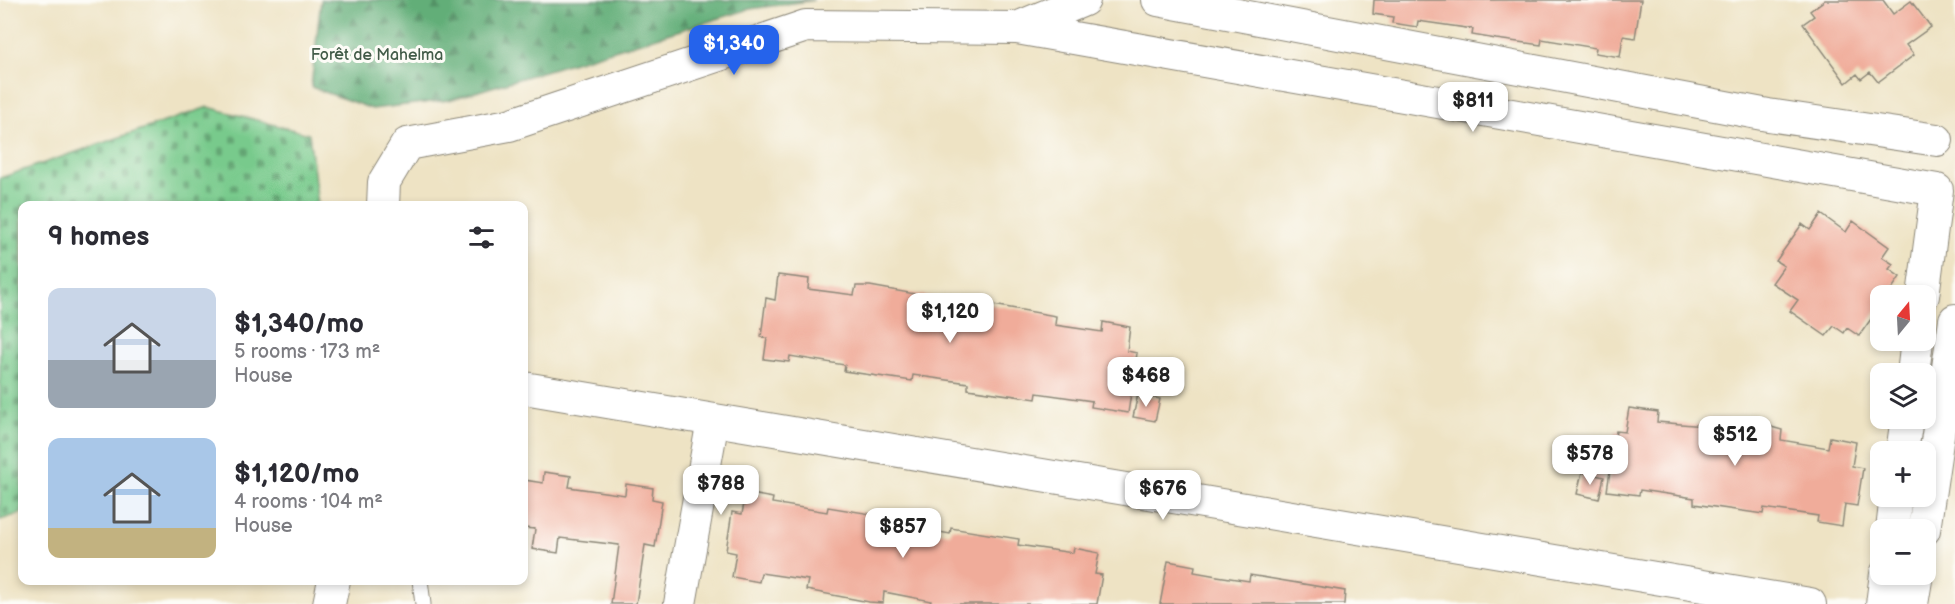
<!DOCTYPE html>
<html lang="en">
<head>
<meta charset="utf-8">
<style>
	body { margin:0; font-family:"Balsamiq Sans",sans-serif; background:#f7f7f7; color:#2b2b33; height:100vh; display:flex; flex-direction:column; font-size:22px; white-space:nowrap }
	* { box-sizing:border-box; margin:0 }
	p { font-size:20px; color:#7c7c81 }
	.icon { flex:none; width:33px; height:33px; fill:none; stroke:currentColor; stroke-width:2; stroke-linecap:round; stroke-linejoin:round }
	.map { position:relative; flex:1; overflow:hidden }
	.sheet { position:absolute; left:18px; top:201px; width:510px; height:384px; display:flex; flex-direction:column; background:#fff; border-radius:12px; box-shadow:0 3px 9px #0003 }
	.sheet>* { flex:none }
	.needle { width:39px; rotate:18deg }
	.controls { position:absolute; left:1870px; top:285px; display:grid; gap:12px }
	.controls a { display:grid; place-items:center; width:66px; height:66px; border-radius:12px; background:#fff; box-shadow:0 3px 9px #0003; font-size:30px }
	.price { position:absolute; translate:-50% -51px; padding:0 14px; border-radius:12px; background:#fff; color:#222; font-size:20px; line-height:39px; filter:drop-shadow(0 2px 3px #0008) }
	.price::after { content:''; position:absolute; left:50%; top:36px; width:18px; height:14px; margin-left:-9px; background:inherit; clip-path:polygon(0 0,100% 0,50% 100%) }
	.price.current { background:#2563eb; color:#fff }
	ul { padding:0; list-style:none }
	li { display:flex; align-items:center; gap:18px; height:150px; padding:0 30px }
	li span { display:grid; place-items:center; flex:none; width:168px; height:120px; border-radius:12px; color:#555 }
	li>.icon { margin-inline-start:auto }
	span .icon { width:72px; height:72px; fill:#fffc; stroke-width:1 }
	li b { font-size:26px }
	h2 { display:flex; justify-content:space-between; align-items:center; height:72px; padding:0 30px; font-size:26px }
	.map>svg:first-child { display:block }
	.forest { fill:url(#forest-firs); stroke:#466c52; stroke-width:1.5 }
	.cemetery { fill:url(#cemetery-stones); stroke:#527a5c; stroke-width:1.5 }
	.building { fill:#f0ac9a }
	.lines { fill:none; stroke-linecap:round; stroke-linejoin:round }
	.lane-casing { stroke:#8c8778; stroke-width:17 }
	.street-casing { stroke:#8c8778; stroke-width:34 }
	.lane { stroke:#fff; stroke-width:15 }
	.street { stroke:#fff; stroke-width:32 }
	.labels { text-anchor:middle; stroke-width:6; stroke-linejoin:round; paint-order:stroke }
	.park-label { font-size:16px; fill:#425b48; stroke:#fdfcf7 }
</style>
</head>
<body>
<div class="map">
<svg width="1955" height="604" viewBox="0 0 1955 604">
	<defs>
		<pattern id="forest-firs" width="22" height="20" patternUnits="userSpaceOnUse" patternTransform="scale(1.5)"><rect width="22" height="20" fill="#62ae78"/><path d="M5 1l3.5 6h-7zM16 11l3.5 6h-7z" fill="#518e63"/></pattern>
		<pattern id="cemetery-stones" width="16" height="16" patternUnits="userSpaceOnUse" patternTransform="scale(1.5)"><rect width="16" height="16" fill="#78ca8c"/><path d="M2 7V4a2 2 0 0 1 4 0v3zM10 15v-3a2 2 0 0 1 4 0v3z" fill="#63a473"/></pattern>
	</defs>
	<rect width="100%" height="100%" fill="#fdfcf7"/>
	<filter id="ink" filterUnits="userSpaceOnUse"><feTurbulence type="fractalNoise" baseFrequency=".0167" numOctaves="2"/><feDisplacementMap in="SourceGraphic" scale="12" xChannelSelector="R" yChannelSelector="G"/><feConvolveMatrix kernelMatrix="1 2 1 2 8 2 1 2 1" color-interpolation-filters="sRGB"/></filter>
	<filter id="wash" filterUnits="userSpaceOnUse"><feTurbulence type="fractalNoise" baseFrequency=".008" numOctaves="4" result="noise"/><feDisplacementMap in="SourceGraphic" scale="24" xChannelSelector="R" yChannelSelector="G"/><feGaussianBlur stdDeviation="1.35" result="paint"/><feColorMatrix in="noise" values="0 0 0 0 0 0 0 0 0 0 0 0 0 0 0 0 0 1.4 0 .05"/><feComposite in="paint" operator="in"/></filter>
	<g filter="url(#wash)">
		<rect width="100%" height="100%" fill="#eee3c4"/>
		<path class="forest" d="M321,0h493l-64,9 -301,91 -77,9 -61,-22z"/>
		<path class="cemetery" d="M208,107l101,27 9,71 -296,1v307l-22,7v-342z"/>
		<g id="blocks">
			<path class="building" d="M1374,0h267l-6,38 -12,-2 -3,21 -25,-4 1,-5 -54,-9 -1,6 -45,-6 -24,-4 1,-6 -55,-8 -1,6 -25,-4 1,-6 -20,-3z
				M1825,0h58l10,14 18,-13 20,26 -25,18 8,10 -36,27 -8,-10 -9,7 -4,-5 -11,9 -43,-59 11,-8 -4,-5z
				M1821,214l25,18 7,-11 36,26 -7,10 11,7 -4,5 11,8 -13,19h-6v9l-22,31 -12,-8 -3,5 -10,-7 -8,10 -36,-25 8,-11 -26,-17 12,-17 -8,-5 26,-37 8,6z
				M778,275l31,4 -1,10 46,6 2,-9h14l62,11 -1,10 47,7 1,-10 14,1 63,11 -1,9 47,7 1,-10 27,5 -3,24 10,2 -9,60 -37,-6 1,-6 -55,-8 -1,6 -68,-10v-6l-55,-8 -1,6 -68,-10 1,-6 -55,-9 -1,6 -25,-3 3,-21 -6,-1 5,-39 9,2z
				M1138,394l22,5 -5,22 -22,-4z
				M1629,408l29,4 -1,10 48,4 1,-7h13l49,7 14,4 -1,10 47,8 2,-11 26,5 -4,24 11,2 -6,38 -12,-2 -3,22 -25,-4 1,-6 -54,-8 -1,6 -69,-10v-6l-54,-8 -1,5 -32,-4 9,-60 9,1z
				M544,472l27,4 -2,11 56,8 1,-11 27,4 -1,11 10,2 -7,46 -10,-2 -9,59h-25l8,-59 -59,-7 -2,15 -26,-4 3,-20 -11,-1v-48l19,3z
				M1582,472l22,5 -5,22 -22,-5z
				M746,493l27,5 -1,5 55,9 1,-5 68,11 -1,6 55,10 1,-6 68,11 -1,6 55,8 1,-5 25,5 -4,21 7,1 -5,29h-167l1,-3 -47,-9 -1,11 -14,-1 -63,-12 2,-10 -47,-7 -2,9 -27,-5 4,-24 -10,-2 6,-39 10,2z
				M1168,561l27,5 -1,6 23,4 32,5 1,-6 95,16 -1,13h-184z"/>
		</g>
	</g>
	<g filter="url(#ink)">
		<use href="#blocks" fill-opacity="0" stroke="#8c8778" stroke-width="1.5"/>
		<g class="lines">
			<g class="lane-casing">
				<path id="lane" d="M420,580l3,24"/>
			</g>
			<g class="street-casing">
				<path id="street" d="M1158,0l610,115 169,25
					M1017,28l920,162 -14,106
					M383,206l1,-24 23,-38 102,-19 297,-99 211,2 67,-28
					M1913,374l4,-34
					M524,388l1286,216
					M1902,452l5,-34
					M1892,530l4,-34
					M1924,530l31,-210
					M329,604l5,-24
					M680,604l33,-184
					M1882,604l4,-30
					M1912,604l5,-30"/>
			</g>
			<use href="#lane" class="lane"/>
			<use href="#street" class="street"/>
		</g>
	</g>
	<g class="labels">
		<g class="park-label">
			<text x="377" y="60">Forêt de Mahelma</text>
		</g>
	</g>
</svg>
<div class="controls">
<a><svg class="needle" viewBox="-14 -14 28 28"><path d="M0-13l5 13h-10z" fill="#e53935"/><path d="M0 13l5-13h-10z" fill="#7c7c81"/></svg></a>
<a><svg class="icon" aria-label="layers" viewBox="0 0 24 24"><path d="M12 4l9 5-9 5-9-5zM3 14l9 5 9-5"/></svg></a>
<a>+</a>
<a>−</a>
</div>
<b class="price current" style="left:734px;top:76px">$1,340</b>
<b class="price" style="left:1473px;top:133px">$811</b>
<b class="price" style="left:950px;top:344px">$1,120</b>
<b class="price" style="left:1146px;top:408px">$468</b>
<b class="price" style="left:1735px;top:467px">$512</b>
<b class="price" style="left:1590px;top:486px">$578</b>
<b class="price" style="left:721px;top:516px">$788</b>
<b class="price" style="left:1163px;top:521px">$676</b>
<b class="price" style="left:903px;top:559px">$857</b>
<section class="sheet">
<h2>9 homes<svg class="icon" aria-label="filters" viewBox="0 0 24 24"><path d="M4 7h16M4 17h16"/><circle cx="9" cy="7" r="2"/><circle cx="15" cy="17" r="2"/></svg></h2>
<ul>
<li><span style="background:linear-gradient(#c9d6e8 60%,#9aa5b1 0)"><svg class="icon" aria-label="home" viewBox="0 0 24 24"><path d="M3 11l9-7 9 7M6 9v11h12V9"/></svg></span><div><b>$1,340/mo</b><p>5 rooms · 173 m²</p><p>House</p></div></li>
<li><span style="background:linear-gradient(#a9c7e8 75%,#c2b280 0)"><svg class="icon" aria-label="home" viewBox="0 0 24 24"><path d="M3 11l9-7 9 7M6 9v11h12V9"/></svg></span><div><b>$1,120/mo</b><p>4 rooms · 104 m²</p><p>House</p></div></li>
</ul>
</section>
</div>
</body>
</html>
